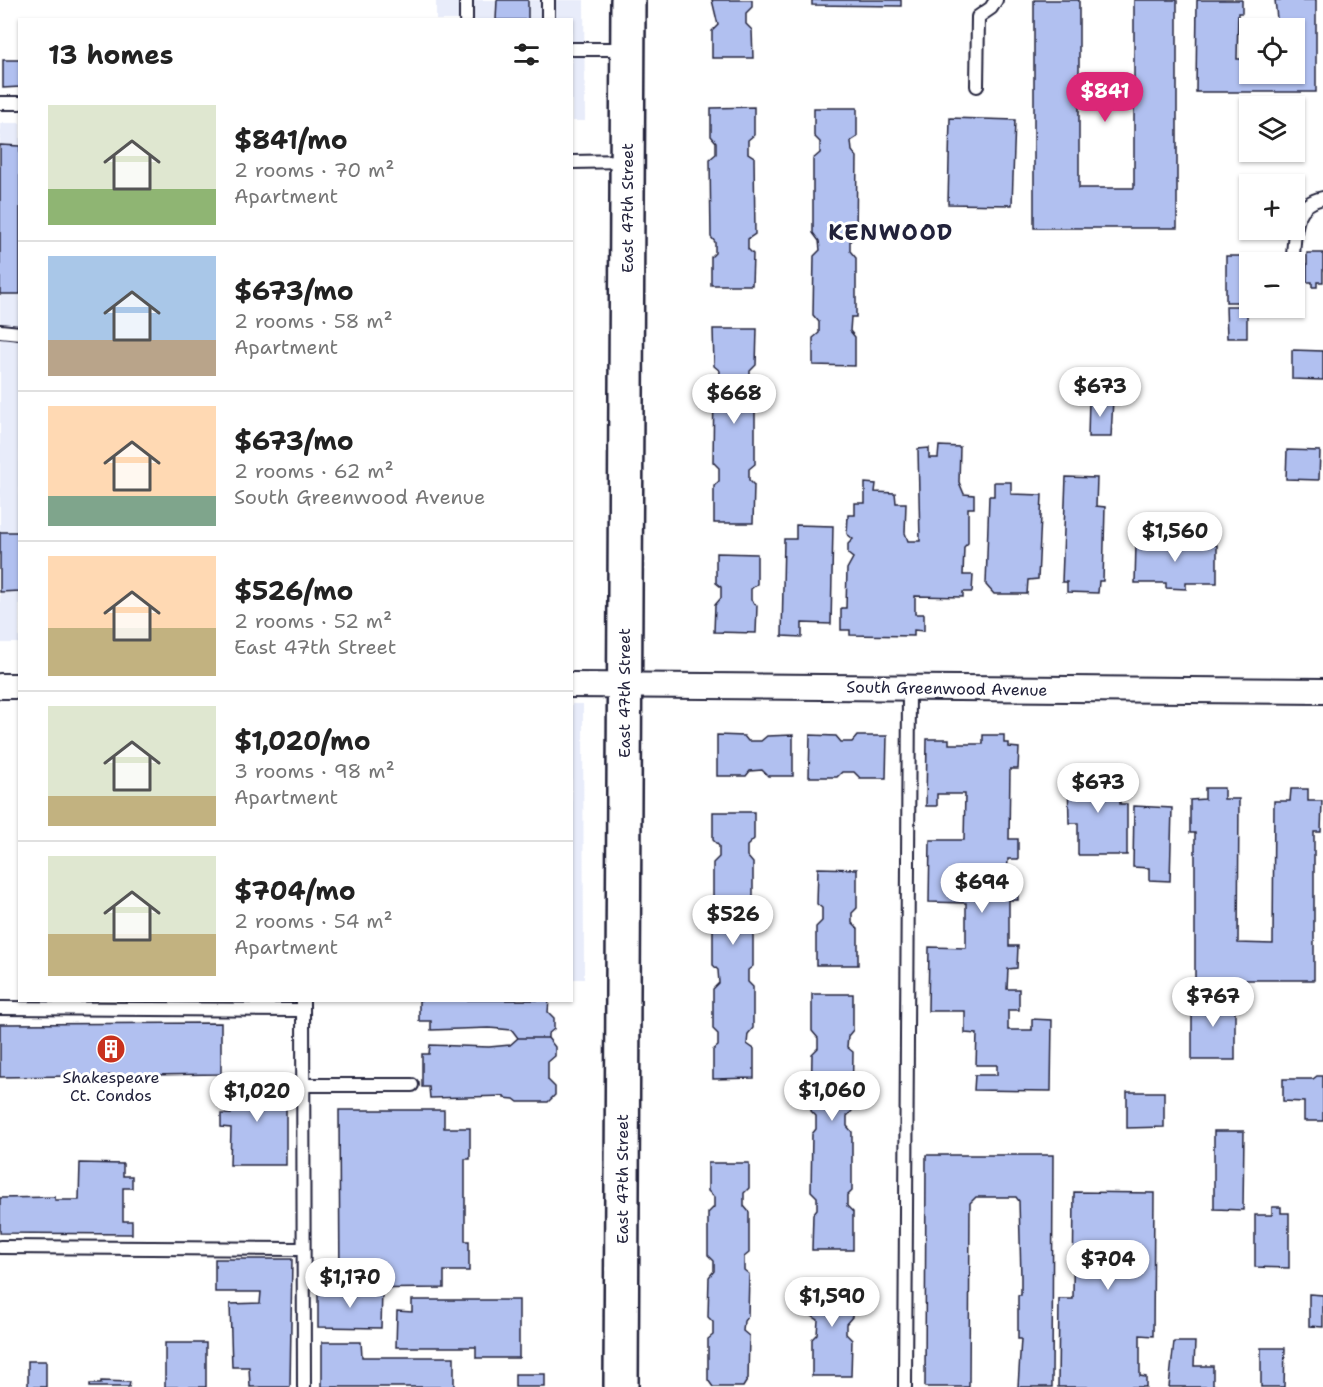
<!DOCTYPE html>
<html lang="en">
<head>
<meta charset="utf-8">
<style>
	body { margin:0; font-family:"Shantell Sans",sans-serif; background:#f2f2f2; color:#222; height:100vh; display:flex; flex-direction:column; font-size:22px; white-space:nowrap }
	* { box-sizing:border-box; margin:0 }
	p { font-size:20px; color:#767676 }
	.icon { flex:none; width:33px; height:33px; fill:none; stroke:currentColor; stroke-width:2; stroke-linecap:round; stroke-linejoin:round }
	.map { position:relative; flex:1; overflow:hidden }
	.details { position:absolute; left:18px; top:18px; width:555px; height:984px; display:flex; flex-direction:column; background:#fff; border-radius:0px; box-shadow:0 2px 4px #0004 }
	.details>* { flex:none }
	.fabs { position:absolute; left:1239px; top:18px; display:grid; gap:12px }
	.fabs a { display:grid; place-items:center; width:66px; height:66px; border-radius:0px; background:#fff; box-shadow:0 2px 4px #0004; font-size:30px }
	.price { position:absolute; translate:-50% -51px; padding:0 14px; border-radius:21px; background:#fff; color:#222; font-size:20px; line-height:39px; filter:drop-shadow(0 2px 3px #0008) }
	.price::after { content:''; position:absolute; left:50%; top:36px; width:18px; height:14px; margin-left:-9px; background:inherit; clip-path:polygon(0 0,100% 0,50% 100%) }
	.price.selected { background:#db2777; color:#fff }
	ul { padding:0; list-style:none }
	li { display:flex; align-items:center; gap:18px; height:150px; padding:0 30px }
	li+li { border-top:2px solid #e0e0e0 }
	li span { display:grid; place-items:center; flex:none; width:168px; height:120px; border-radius:0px; color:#555 }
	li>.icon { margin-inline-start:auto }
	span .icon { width:72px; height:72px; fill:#fffc; stroke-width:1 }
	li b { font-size:26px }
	h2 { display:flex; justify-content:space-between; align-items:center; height:72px; padding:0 30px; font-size:26px }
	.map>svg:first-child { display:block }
	.built { fill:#e8ecfa }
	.building { fill:#b1c0f0; stroke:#22223b; stroke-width:1.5 }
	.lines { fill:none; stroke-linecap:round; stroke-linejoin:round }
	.lane-casing { stroke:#22223b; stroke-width:16 }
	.street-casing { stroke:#22223b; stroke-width:28 }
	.secondary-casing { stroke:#22223b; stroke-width:38 }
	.lane { stroke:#fff; stroke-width:12 }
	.street { stroke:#fff; stroke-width:24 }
	.secondary { stroke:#fff; stroke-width:33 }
	.labels { text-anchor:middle; stroke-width:6; stroke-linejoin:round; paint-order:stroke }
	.street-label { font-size:16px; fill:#22223b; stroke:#fff }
	.poi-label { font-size:16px; fill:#22223b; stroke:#fff }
	.district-label { font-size:22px; font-weight:bold; letter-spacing:1.5px; fill:#22223b; stroke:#fff }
</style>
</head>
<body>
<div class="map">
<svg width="1323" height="1387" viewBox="0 0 1323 1387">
	<rect width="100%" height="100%" fill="#fff"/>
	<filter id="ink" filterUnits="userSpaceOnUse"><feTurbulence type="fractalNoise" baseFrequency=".0167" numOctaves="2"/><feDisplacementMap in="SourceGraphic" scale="12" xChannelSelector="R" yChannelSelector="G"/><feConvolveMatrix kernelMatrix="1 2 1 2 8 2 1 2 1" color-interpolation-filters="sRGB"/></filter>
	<g filter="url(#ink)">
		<path class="built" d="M436,0h148l1,121h-13v-101h-136z
			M0,123h20l-1,520h-19z
			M572,704h11l1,275h-12z"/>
		<path class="building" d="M497,0h31v20h-32z
			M712,0h40v7l-6,6v11l6,6 1,28h-41v-27l6,-6z
			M812,0h89v6l-89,-1z
			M1034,0h45v188h55v-188h43v228h-143z
			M1197,0h45v13h-4l-1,46h13v15h44v-46h-16l-3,-28h41v92h-120z
			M3,60h17v27l-17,1z
			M754,107v28l-6,5v13l6,4 1,77 -7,5v10l5,5 -1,31h-41v-28l4,-4v-11l-4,-5 -1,-78 6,-5v-12l-5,-6v-28z
			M814,108h43v29l-6,4 1,10 5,6 -1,79 -6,5v10l6,7v59h-5l-1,14 5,6v29l-42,-1v-27l6,-5v-11l-6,-7 1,-59 6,-6 -1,-9 -6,-8v-74l7,-6v-11l-6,-6z
			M950,118l65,2 -3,85 -64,-1z
			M0,145l20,1v148h-20z
			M1307,253h16v29h-6v5h-5v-5h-5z
			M1226,256h37v6h-13v40h-24z
			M1226,306h21v32h-20z
			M713,329h44l-1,36 -6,6v11l5,5v77l-6,5v11l5,5 -1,38h-39v-37l5,-5v-13l-6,-6 1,-75 5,-5 1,-11 -6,-5z
			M1292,350l31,1v29l-31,-1z
			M1089,399h24l-2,38h-23z
			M939,446l21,1 -1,35 5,12 10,1v13h-6v35l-4,4 -1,28h10l-1,17h-9v5l-48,-1v18h9v17l-10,-1v6l-64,-1v-5h-9v-22h5l1,-39 6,-11 -5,-4v-10l5,-5 -6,-5 1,-19h7v-12h10v-20l11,1 -1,8 20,1 1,10h10l-1,30 3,8h12l-2,-92 11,-1v10h9z
			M1287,450l33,1 -1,29 -33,-1z
			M1066,477l31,1 -1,28 9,1 -2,74h-4l-1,12 -31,-1v-10h-5z
			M994,482h17v12l31,1 -4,84 -10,1 -1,14h-33l-8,-9 3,-89h5z
			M796,525l37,1 -2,98 -29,-1v14l-20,-1 2,-97h12z
			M0,532h20v59l-20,1z
			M1142,533l24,1v10l51,1v38h-31v6l-20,-1v-5h-31l1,-39h7z
			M716,553l41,1v30l-6,5v11l6,6 -1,27 -42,-1 1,-27 6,-7v-11l-5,-4z
			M717,735l27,1 4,5h13l6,-5 26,-1v41h-25l-6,-6 -12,1 -4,5h-29z
			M810,735l26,1 5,6h11l5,-6h30l-1,42h-26l-6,-6h-12l-5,5h-28z
			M983,735h21v8h5v4l10,1 -1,21h-8l-1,70h9v20h-10l-1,20 10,1 1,20h-9v46h9l-1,22 -9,1 -1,20h12v21h-11v20h24v-11l20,1 -1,71 -77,-1 1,-15h22v-10h-21l1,-31 -12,-1v-22h-37l1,-64 37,1v-45l-37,-1 1,-62h34l1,-46h-28v12h-11l1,-67h22v5h34z
			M1120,773v31h7v51h-49v-32h-9l-1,-49z
			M1205,788h19v11h15l-1,144 35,1 1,-143h16l1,-12h17v12h14l-1,31h-7v148h-119v-147h-5v-33l15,-1z
			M1134,806l38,2 -2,73 -21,-1v-12l-16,-1z
			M713,812h41v27l-7,7v10l6,7v40l-6,6v9l6,6v42l-5,4v12l5,5v41l-5,6 -1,10 7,5v29l-41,1v-29l5,-4v-12l-5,-5v-40l6,-6 -1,-13 -5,-5v-39l5,-5v-13l-5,-5v-40l6,-6v-11l-6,-6z
			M818,868l39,1v39l-5,5v10l6,6v36h-42v-38l6,-6v-13l-5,-4z
			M812,994h41v36l-5,6 -1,11 6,5 -1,59 -5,5v10l5,6v59l-5,5v10l6,6v38h-41l1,-36 4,-5v-12l-6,-6 1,-57 4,-5v-13l-5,-5 1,-57 6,-6v-10l-6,-7z
			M1192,997h43v63h-43z
			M419,1000h130l-1,12 6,6v11l-6,5v4h-30l-6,-8 -23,-2 -58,2v-9h-12z
			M221,1023v51l-221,3v-53z
			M518,1038h30l7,9v9l-7,6v18l7,7v8l-7,7h-30l-4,-3 -10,-1v-2l-74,2 -1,-11h-7v-33h7l1,-9 59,2 21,-2z
			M1317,1076h6v45h-19v-19l-21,-1v-22h30z
			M231,1080h55v85h-56l1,-37 -10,-1v-13h10z
			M1127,1092h37v35l-37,1z
			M339,1110h105v18h26v31h-5v82h4v30h-25v17l-104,1z
			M1214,1131h30l-1,79 -29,-1z
			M926,1155h127l-1,232h-34l3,-48h-3v-44h3v-18l-2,-76 -3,-4h-40l-6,6 -1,184h-44z
			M80,1163l43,1v12h9v12h-9v33h9v13l-132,-1v-35l55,-1v3h24z
			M708,1163h41v25l-5,5v13l5,6v41l-5,4v13l5,4 -1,42 -4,5 -1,10 6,5 -1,43 -5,8h-30l-5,-7v-41l5,-4v-13l-5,-5 1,-40 5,-6v-10l-6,-6v-42l6,-6v-10l-6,-6z
			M1074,1192l80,1 -1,143 -13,-1v41l6,1v10h-88l1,-88h14z
			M1272,1207h9v6h8v55l-34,-1v-52h17z
			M215,1259h77l-2,128h-40l-1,-20h-17l-2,-63 30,-1 1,-11h-46z
			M813,1280h39v37l-6,7v10l6,6 -1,36h-39v-37l5,-5 1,-14 -6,-4z
			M318,1290h64l-1,38 -63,-1z
			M1309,1294l14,1v32l-14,-1z
			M412,1300h107v58h-43v-11h-80l1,-36 15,1z
			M322,1342h39l1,15h92v30h-132z
			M1174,1342h21l-1,24h19v19l9,2h-53z
			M165,1343h41v44h-41z
			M1261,1348h24l-1,39h-23z
			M28,1361h18v26h-18z
			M515,1374h30v13h-30z
			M101,1381l29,1 -1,5h-39v-3h11z"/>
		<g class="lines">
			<g class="lane-casing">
				<path id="lane" d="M548,0v20
					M466,20v-20
					M572,49h54
					M977,86l1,-69 13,-9 5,-8
					M0,103h20
					M572,162l54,-1
					M1293,256c2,-24 0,-52 30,-58
					M0,331l20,2
					M303,1000l1,387
					M0,1008l303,2
					M303,1085h109
					M0,1247l303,2
					M905,1387l4,-700"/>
			</g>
			<g class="street-casing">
				<path id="street" d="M572,685l751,6
					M0,686h20"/>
			</g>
			<g class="secondary-casing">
				<path id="secondary" d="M621,1387l7,-1387"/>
			</g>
			<use href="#lane" class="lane"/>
			<use href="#street" class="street"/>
			<use href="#secondary" class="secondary"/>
		</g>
	</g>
	<defs>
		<g id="building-disc" transform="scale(1.5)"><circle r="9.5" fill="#c8321e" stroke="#fff"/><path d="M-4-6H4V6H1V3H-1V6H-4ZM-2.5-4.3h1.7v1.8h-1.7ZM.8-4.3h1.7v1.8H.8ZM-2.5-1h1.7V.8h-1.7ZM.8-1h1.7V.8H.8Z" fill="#fff"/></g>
	</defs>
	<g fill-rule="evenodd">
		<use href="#building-disc" x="111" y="1049"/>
	</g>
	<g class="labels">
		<g class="street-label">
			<text transform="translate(627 208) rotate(-90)" y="6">East 47th Street</text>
			<text transform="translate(947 688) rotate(1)" y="6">South Greenwood Avenue</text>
			<text transform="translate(624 693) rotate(-90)" y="6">East 47th Street</text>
			<text transform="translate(622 1179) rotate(-90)" y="6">East 47th Street</text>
		</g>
		<g class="poi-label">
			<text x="111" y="1083">Shakespeare<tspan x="111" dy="18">Ct. Condos</tspan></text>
		</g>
		<g class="district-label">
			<text x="891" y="240">KENWOOD</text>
		</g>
	</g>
</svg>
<div class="fabs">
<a><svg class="icon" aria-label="locate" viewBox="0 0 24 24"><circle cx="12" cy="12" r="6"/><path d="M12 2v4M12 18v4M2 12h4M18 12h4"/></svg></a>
<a><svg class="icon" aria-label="layers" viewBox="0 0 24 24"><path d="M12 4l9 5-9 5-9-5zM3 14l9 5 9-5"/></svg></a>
<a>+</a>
<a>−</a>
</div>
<b class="price selected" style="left:1105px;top:123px">$841</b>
<b class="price" style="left:1100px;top:418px">$673</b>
<b class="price" style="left:734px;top:425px">$668</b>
<b class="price" style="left:1175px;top:563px">$1,560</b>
<b class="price" style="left:1098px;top:814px">$673</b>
<b class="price" style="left:982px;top:914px">$694</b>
<b class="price" style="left:733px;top:946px">$526</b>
<b class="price" style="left:1213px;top:1028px">$767</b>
<b class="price" style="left:832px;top:1122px">$1,060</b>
<b class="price" style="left:257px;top:1123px">$1,020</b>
<b class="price" style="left:1108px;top:1291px">$704</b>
<b class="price" style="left:350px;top:1309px">$1,170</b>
<b class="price" style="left:832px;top:1328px">$1,590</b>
<section class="details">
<h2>13 homes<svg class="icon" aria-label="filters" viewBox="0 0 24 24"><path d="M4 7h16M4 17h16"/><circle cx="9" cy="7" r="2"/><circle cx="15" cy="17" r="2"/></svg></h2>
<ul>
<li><span style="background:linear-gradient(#dfe7d0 70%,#8fb573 0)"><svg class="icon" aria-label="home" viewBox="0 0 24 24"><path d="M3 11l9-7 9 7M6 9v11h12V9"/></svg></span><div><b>$841/mo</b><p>2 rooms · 70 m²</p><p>Apartment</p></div></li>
<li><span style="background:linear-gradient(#a9c7e8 70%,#b9a48a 0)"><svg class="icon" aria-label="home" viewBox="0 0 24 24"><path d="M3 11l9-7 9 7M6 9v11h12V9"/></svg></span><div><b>$673/mo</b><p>2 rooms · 58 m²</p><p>Apartment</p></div></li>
<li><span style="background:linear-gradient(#ffd9b3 75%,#7fa58c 0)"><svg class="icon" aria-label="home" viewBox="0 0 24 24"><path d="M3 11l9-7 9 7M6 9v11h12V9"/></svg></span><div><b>$673/mo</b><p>2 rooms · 62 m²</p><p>South Greenwood Avenue</p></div></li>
<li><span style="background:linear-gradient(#ffd9b3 60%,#c2b280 0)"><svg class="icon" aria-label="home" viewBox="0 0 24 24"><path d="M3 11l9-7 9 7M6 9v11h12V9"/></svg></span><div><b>$526/mo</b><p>2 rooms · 52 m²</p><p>East 47th Street</p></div></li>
<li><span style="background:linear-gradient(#dfe7d0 75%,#c2b280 0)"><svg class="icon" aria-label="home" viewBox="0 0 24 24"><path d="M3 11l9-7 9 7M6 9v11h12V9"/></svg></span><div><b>$1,020/mo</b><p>3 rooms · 98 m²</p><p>Apartment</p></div></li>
<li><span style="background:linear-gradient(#dfe7d0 65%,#c2b280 0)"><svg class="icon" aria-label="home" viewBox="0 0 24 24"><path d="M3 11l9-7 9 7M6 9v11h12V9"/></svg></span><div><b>$704/mo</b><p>2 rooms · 54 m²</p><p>Apartment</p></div></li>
</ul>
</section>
</div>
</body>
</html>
